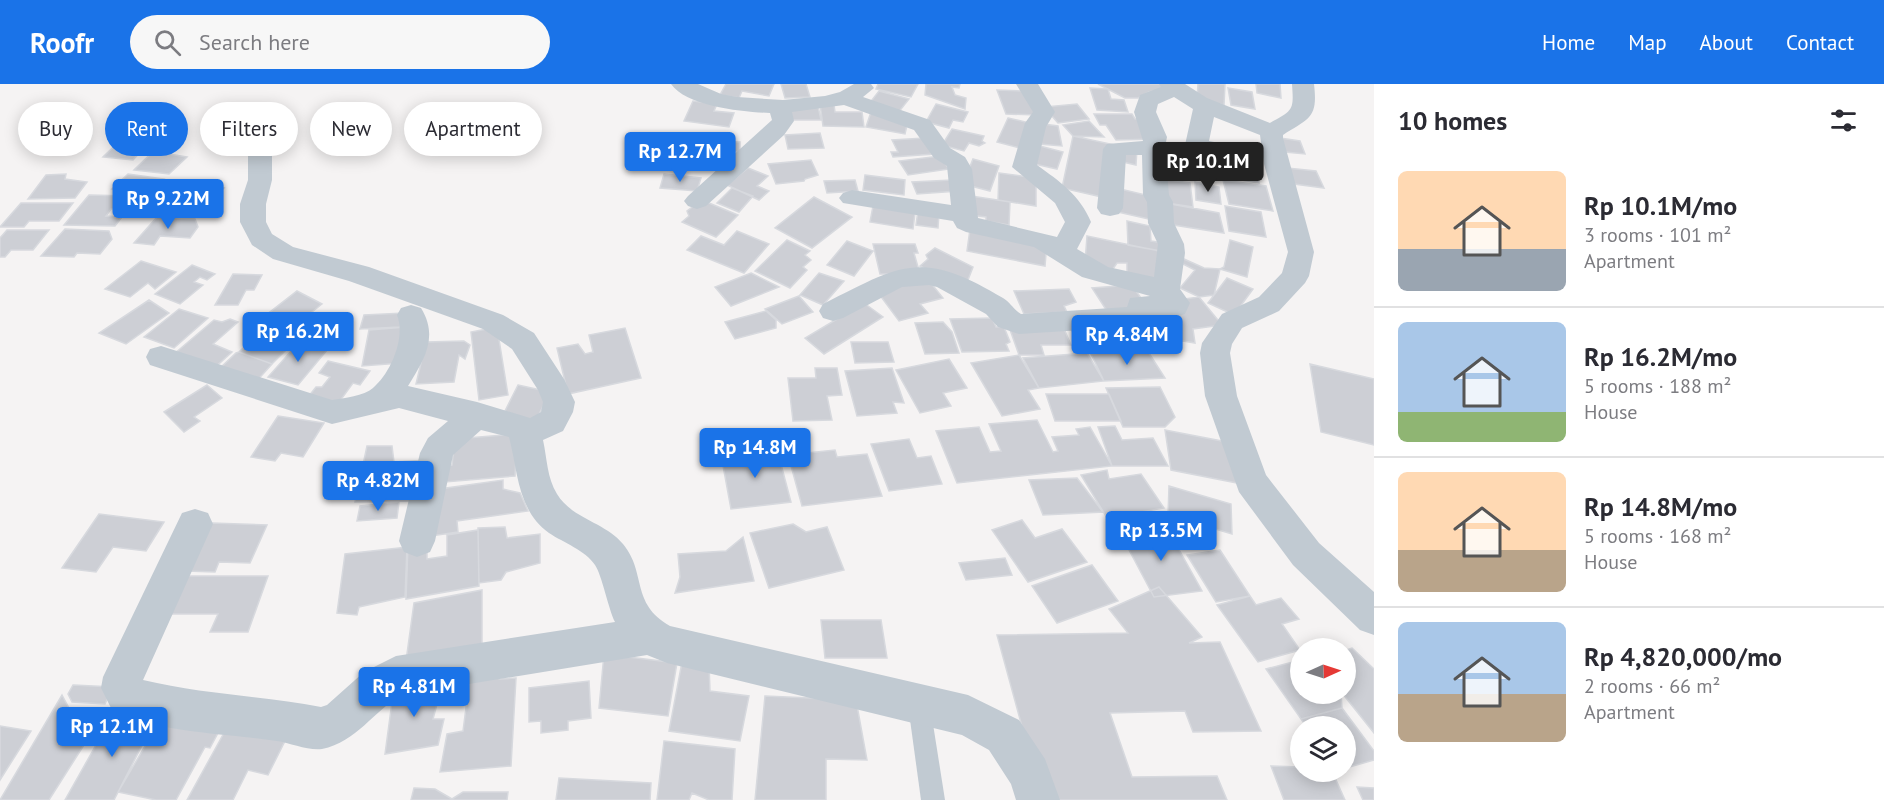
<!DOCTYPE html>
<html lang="en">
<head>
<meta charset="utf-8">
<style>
	body { margin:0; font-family:"PT Sans",sans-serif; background:#f7f7f7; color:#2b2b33; height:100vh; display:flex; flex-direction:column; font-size:22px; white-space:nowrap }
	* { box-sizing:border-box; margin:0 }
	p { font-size:20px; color:#7c7c81 }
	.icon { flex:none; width:33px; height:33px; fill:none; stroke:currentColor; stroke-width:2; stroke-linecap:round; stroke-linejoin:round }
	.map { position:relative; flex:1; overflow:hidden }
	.details { display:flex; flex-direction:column; background:#fff; width:510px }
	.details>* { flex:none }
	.top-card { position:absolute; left:18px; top:18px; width:570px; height:54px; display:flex; gap:12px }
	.needle { width:39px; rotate:87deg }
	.controls { position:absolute; left:1290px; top:554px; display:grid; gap:12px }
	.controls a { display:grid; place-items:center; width:66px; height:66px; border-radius:50%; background:#fff; box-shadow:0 3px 15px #0003; font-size:30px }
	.price { position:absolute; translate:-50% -51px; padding:0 14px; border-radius:6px; background:#1a73e8; color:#fff; font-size:20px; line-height:39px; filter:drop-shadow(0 2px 3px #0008) }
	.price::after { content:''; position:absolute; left:50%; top:36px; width:18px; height:14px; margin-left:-9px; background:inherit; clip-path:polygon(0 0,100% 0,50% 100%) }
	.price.current { background:#222; color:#fff }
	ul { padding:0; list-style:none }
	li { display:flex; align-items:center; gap:18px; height:150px; padding:0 24px }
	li+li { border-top:2px solid #e1e1e2 }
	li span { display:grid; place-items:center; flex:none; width:168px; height:120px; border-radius:9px; color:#555 }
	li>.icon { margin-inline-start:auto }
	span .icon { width:72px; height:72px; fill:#fffc; stroke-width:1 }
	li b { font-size:26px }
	h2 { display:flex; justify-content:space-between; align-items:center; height:72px; padding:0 24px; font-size:26px }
	.tag { padding:0 21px; border-radius:27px; background:#fff; box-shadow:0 3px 15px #0003; font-size:21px; line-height:54px }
	.tag.current { background:#1a73e8; color:#fff }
	header { display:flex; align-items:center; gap:36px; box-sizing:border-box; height:84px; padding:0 30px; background:#1a73e8; color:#fff }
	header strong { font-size:28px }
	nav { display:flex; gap:33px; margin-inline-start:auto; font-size:21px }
	.search { width:420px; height:54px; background:#f7f7f7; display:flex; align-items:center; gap:15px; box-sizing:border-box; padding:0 21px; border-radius:33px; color:#7c7c81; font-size:22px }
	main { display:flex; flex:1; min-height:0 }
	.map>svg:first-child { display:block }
	.building { fill:#cdcfd5; stroke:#d7d9de; stroke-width:1.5 }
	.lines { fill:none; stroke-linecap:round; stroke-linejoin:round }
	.service { fill:#c1cad2; fill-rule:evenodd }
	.minor { fill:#c1cad2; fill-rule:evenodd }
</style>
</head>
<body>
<header>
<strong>Roofr</strong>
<div class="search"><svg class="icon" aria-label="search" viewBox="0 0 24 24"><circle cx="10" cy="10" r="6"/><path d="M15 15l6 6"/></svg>Search here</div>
<nav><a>Home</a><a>Map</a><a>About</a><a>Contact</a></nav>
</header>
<main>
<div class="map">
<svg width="1374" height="716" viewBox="0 0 1374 716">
	<rect width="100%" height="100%" fill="#f5f3f3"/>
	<path class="building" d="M726,0h48l-5,12 -27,-5 -3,7 -19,-3z
		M781,0h25l4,13 -25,1z
		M878,0h40l-7,13 -35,-8z
		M926,0h34l-1,4 -7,-1 3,8 11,3 -1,11 -40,-14z
		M1098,0h68l6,3 -23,5 -11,6h-13z
		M1198,0h27l-1,21 -27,-6z
		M1256,0h24l1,14 -24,-5z
		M1090,4l18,1 3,10 13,1 4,12 -31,-2z
		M1228,4l24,4 3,17 -24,-4z
		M997,6l25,1 15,24 -31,-1z
		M879,7l30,8 -11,14 -30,-8z
		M693,17l24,3 -3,7 20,2 -5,14 -45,-6z
		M820,20l14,1 1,7h27l2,15 -41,-1z
		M936,20l32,8 -5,10 -10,-2 -4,8 -23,-6z
		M1077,20l12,15 -31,4 -14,-16z
		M818,22l3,14h-33l3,-13z
		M871,28l37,9 -3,13 -39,-7z
		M1094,30h38l3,5h13l7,20 -39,1 -10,-15h-6z
		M1008,34l26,6 -10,25 -27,-7z
		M1089,37l15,16 -31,-1 -10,-11z
		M1036,39l22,3 4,20 -23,-2z
		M952,45l32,7 -2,5 3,2 -6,3 -10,-3 -5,8 -22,-6z
		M129,48l35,3 -10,10h-7l-14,15 -30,-3z
		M820,49l4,15 -36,1 -3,-14z
		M642,50l13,2 5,-2 20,3 -11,19 -22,-4 5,-8 -15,-3z
		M1073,52l42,9 -13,52 -40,-9z
		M925,54l9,16 -41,3 -2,-5h7l-6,-12z
		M1280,54l20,3 5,13 -20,-2z
		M682,55l22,2 -6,17 -22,-2z
		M165,56l17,2 -13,12 18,3 -18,17 -35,-4z
		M705,57l35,1v10l-15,-1 -1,15 -21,-1z
		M1156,60l40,7v7l8,1 1,10 -10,-2 1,7 -5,1 1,4 -8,-1 -2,2 -24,-4z
		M1036,61l27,7 -6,17 -27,-6z
		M1137,65l-1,16 -22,-5z
		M1226,71l29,5 4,23 -29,-5z
		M940,72l9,13 -41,6 -9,-14z
		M1206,73l12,2 5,16 -12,-1z
		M973,75l26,7 -9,25 -27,-7z
		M811,76l7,15 -13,4 -1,2 -28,3 -8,-20z
		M748,84l20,8 -11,10 12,5 -10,9 -32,-15z
		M1287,84l29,3 8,17 -30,-4z
		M999,89l37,5v28l-38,-6z
		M66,90l-1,5 22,3 -12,16 -47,1 18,-24z
		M128,90l36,5 -15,15 -37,-5z
		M664,90l37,4 -4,13 -37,-3z
		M865,91l40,5 -1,15 -41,-5z
		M1157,94l33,5 3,24 -33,-5z
		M855,96l3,11 -31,2 -3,-12z
		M952,96l6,11 -41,3 -5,-12z
		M1223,96l43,6 7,25 -44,-7z
		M191,97l33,7 -18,16 -16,-4 -9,7 -17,-4z
		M1195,98l24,5 2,17 -25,-4z
		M732,104l21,8 -14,16 -22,-9z
		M1116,104l34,8 -1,23 -36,-8z
		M89,111l40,1 -10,12 -8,1 -5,7 16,1 -7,9 -51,-1z
		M971,112l39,6 -1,23 -23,-4v-4l-16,-2z
		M814,113l38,20 -40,31 -37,-20z
		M1160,118l59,11 5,20 -63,-10z
		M21,119h52l-14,18h-30l-5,6h-24z
		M709,119l29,12 -22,22 -34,-15 7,-6 -2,-5 8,-6z
		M873,122l42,7 -2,16 -43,-7z
		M1225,122l36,6 5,25 -37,-6z
		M918,126l21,3 -1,15 -22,-3z
		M157,133l38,2 3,8 -8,11 -30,-2 -6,9 -20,-2z
		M1127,137l23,5 1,15 20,3 1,9 -44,-8z
		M65,145l44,2 3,8 -12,15 -23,-1 -3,4 -33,-1z
		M970,145l77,13 -2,24 -78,-15z
		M7,146h42l-16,20h-22l-6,7h-5v-19z
		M737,147l32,13 -25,29 -57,-23 14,-14 23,9z
		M1087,152l82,17 1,31 -43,-9v-12h-10l-4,6 -28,-6z
		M787,156l23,11 -5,4 6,5 -8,7 4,3 -17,18 -35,-17z
		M1230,156l23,7 -6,30 -27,-8 -6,26 -15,2 -19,-9 15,-18 -14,-7 3,-4 20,9 16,1 4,-2z
		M847,157l26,10 -19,25 -27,-11z
		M873,160h42l3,9h-4l6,21h-40z
		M935,164l38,19 -7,18 -33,-12 -13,-7 8,-7 -2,-4z
		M141,177l35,11 -21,17 -7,-6 -18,14 -25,-8z
		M192,181l23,9 -8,6 -7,-3 -6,5 9,3 -23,19 -25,-10z
		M751,189l28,14 -48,19 -16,-19z
		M819,189l25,8 -21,24 -23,-10z
		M233,190l29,1 -8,15h-8l-8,15h-23z
		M926,193l17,21 -23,6 8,9 -29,8 -23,-31z
		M1227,194l26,11 -19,26 -26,-12z
		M1132,201l13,19 -29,14 -11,-10 -13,-20z
		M1069,205l7,13 -12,4 3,6 -43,2 -10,-23z
		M297,207l25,13 -15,12 12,6 -21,17 -37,-20z
		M799,212l14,16 -31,12 -17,-15z
		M1199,213l23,28 -29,4 2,14 -12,-2 -20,2 -23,-30v-8z
		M149,216l20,13 -43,31 -27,-11z
		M864,219l19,14 -59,37 -19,-16z
		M179,225l29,9 -34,30 -30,-11z
		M766,227l10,9v8l-41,11 -10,-17z
		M404,229l-4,14 -40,2 4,-14z
		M992,234l4,9h8l6,15 -4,2 3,7 -47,1 -12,-33z
		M230,235l8,3 -25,22 19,8 -20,18 -38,-16 40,-34 8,2z
		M1101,235l15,27 -35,2 -11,-21z
		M943,238l9,10 7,21 -34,1 -10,-31z
		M1153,238l13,23 -42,1 -13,-23z
		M1008,240h54l9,21h-30l3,10h-25z
		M265,243l33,11 -26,26 -33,-12z
		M406,243l-5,36 -39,3 7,-36z
		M497,243l11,68 -29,5 -8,-68z
		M625,244l16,50 -73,16 -11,-46 21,-4 7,10 8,-2 -4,-17z
		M300,257l28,8 -30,36 -30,-8z
		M464,257l6,4 -5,14 -6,-4 -5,27 -38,2 10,-42z
		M851,258h37l6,20 -39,1z
		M1147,266l18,28 -61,3 -13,-27z
		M239,268l33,12 -18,20 -37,-13 19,-18z
		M1087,269l17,28 -65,7 -16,-30z
		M1019,271l20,33 -11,2 12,19 -38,7 -31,-53z
		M949,275l18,29 -24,5 8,13 -31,7 -24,-43z
		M328,277l42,10 -10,14 -7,-2 -16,22 -29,-8 8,-10h6l8,-10 -11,-4z
		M1310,280l64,15v66l-53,-13z
		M815,284h22l5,27 -15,1 5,24 -39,1 -5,-43h28z
		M892,284l12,35 -11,-1 4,11 -40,3 -12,-45z
		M207,301l15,13 -28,19 6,4 -16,11 -20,-20z
		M518,301l32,7 -15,30 -32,-7z
		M1160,303l15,30 -10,10h-42l-17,-39z
		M1046,310h63l12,27h-66z
		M278,332l46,7 -21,34 -22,-4 -6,8 -24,-4z
		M1037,336l16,32 5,-1 -6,-14 27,-2 -3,-6 14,-2 22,39 -155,17 -21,-52 43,-4 11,25 11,-1 -12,-27z
		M1115,342l7,14 31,-2 15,28h-56l-14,-39z
		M1165,346l67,13 10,41 -71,-14z
		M517,350l-2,42 -70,6 2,-16 5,-1 3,-26z
		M909,355l8,19 14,-2 11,28 -53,7 -18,-47z
		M367,362h25l2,16 34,-2 -9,41 -64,1z
		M777,365l14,53 -60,7 -10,-54z
		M835,366l2,7 30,-3 15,42 -80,10 -14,-51z
		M1107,386l2,9 32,-5 23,34 -57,10 -26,-43z
		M1077,394l26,34 -60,3 -14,-35z
		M503,396v9l17,4 8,18 -71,10 1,11 -27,4 1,-46z
		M1169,402l62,18 1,30 -64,-19z
		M399,418l-2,16 -40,3 3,-15z
		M99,430l65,8 -18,29 -33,-4 -17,25 -34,-4z
		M1022,436l13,18 27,-9 25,33 -59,20 -36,-52z
		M211,439l56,2 -17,38 -31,-1 -4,10 -28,-1z
		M793,440l13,8 21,-5 17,43 -75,18 -19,-55z
		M505,443l2,11 33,-4v29l-34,9 -5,8 -22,3 -1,-55z
		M1167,444l35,63 -48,6 -34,-64z
		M478,446l1,56 -73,13 2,-54 19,-4v18l20,-3v-21z
		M743,453l11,44 -79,12 5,-16 -2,-23 48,-3z
		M407,463l-2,50 -46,10 -2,8 -20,-2 8,-59z
		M1220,466l30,46 -34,6 -29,-47z
		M1005,474l7,17 -46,5 -7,-17z
		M1092,481l26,36 -61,22 -25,-37z
		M187,492h81l-20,56h-38l8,-18h-60z
		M1159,503l43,50 -13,6 31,-1 41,89 -68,1 -8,-21 -75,2 22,64 85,-1 10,24h-185l-45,-165 131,-2 -19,-24z
		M482,506v63l-76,8 8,-58z
		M1250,512l6,9 25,-7 18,21 -17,5 18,26 -42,12 -41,-57z
		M821,536h60l6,38h-62z
		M1352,564l22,21v64l-32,-40h4v-43z
		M604,570l73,9 -9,53 -69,-8z
		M1296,577l4,7v25h19l3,4 19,-4 1,15 -41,11 -35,-50z
		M682,578l27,2 1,27 39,5 -9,45 -71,-10z
		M471,585l29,10 16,-1 -5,88 -71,6 7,-38 16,-3z
		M589,597l2,37 -23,3v9l-27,3v-12l-12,1v-34z
		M443,598l-10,37h11l-6,26 -53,9 9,-67z
		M73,601l40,2 -8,17 -33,-2 -4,-8z
		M62,611l7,13 34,7 -54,85h-49z
		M765,612l91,4 11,60 -41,-1v41h-71z
		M168,623l58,11 -16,30 -5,-1 -29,53h-20l-38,-8z
		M1342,624l32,43v9l-28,8v-42h-40l-5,-7z
		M114,629l42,5 -42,82h-49z
		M230,638l58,13 -20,40 -20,-5 -15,30h-46z
		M0,642l31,5 -31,49z
		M664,657l71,8 -3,51h-23l-17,-7 -3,7h-32z
		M1271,682l29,1v4h32l13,29h-61z
		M559,694l92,5 -1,17h-94z
		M1357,703l17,1v12h-11z
		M414,704l21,1 17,10 11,-7h45l-1,8h-96z"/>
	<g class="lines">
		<path class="service" d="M919,610l8,3 3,8 15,95h-24l-13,-95 3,-8z"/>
		<path class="minor" d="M671,0h27l23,10 16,3 46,3 42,-4 15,-4 14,-8h17l3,4 -11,9 67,23 20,28 15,9 7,12 6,49 79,19 8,-15 -10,-19 -43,-36 13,-44 8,-11 -17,-28h22l17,28 -9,15 -9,38c22,16 43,30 54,57l-14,27 31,18 46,10 4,-33 -10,-21 -1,-21 -4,-7 -1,-40h-16l-3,53 -4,6 -9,2 -9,-2 -4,-6 6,-59 4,-5 36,-3 -9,-29 6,-17 21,-8 -2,-3h26l22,14 63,25c23,-13 24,-12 22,-39h22c4,34 -4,34 -31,51v3l31,114 -5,24 -4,7 -26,28 -37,17 -10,16 -2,9 7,43 29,79 53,68 55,49v43l-14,-5 -67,-65 -54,-73 -34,-96 -5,-43 2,-10 20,-29 37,-17 23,-24 6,-21 -24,-88 -4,-29 -46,-18 -5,24 47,9 4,5 -4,5c-15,4 -62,-2 -71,-15l8,-36 -19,-12 -16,7 -2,8 11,25 -2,10 4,48 4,7 1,21 10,21 1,9 -5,36 10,14 -5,11 -10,3 -15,-1 -4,7 -10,3 -127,8 -21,-7 -12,-13 -49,-27 -8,-2 -27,2 -59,31 -10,3 -10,-3 -4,-7 4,-7c79,-40 98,-55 180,-6 7,4 11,12 18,16l106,-7 3,-9 20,-2 -68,-19 -48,-30 -68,-15 -9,-4 -4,-7 -110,-18 -4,-5 4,-5 9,-3 99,15 -4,-39 -13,-8 -20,-28 -70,-25 -52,7 2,9 -10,14 -78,71 -9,3 -9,-3 -4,-5 4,-5 84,-76 -2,-7c-26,-1 -83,-6 -99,-29z
			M220,38l30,11 22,20v27l-6,24v18l6,12 21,13 76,20 134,48 31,18 30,46 11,23 -2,10 -10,19 -20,9c4,18 4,38 14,54 15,25 48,28 66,50 24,29 7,59 47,82l298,69 51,25 26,39 15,41h-44l-5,-16 -22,-34 -27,-15 -295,-72 -20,-8 -245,40c-29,16 -45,47 -80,54 -13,2 -32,-6 -45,-8 -55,-8 -112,-8 -164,-29l-12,-24 2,-11 79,-164 13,-4 13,4 5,11 -70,156c58,14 119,16 178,27l6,-2 37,-33 32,-16 219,-34c-7,-14 -13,-47 -20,-57 -10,-15 -31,-22 -46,-32 -32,-23 -31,-62 -40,-96l-28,-7 -28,25 -18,86 -5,11 -13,5 -13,-5 -5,-11 21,-88 8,-15 20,-17 -49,-13 -67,16 -182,-59 -4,-8 4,-8 11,-3 171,54c12,-2 32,-4 41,-12 18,-15 33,-51 24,-73l4,-7 10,-3 10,3c18,29 3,52 -13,78l69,16 53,16 11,-6 2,-10 -5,-12 -26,-41 -29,-20 -134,-48 -76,-22 -21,-14 -12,-23v-18l8,-24v-25l-14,-12 -22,-9 -3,-5 3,-5z"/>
	</g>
</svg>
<div class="controls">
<a><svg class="needle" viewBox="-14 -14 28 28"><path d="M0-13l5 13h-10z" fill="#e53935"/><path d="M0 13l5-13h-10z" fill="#7c7c81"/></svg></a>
<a><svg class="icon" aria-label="layers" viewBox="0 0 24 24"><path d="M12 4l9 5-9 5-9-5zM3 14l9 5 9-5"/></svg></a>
</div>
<b class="price" style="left:680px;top:99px">Rp 12.7M</b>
<b class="price current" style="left:1208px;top:109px">Rp 10.1M</b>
<b class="price" style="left:168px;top:146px">Rp 9.22M</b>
<b class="price" style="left:298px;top:279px">Rp 16.2M</b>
<b class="price" style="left:1127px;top:282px">Rp 4.84M</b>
<b class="price" style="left:755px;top:395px">Rp 14.8M</b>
<b class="price" style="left:378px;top:428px">Rp 4.82M</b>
<b class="price" style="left:1161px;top:478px">Rp 13.5M</b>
<b class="price" style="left:414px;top:634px">Rp 4.81M</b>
<b class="price" style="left:112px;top:674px">Rp 12.1M</b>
<div class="top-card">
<a class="tag">Buy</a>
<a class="tag current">Rent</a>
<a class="tag">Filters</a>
<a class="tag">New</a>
<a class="tag">Apartment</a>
</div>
</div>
<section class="details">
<h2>10 homes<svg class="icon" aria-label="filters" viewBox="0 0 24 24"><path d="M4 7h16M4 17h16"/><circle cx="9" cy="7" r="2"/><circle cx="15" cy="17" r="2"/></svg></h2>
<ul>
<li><span style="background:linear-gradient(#ffd9b3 65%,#9aa5b1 0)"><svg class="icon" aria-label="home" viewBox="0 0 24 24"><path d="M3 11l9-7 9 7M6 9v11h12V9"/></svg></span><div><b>Rp 10.1M/mo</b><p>3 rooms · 101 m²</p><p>Apartment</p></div></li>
<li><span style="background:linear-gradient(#a9c7e8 75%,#8fb573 0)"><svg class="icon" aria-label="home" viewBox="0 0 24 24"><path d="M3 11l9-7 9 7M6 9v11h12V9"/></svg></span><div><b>Rp 16.2M/mo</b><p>5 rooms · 188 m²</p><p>House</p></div></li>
<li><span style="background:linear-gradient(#ffd9b3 65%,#b9a48a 0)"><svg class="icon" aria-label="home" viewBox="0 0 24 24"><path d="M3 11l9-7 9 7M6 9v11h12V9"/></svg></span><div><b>Rp 14.8M/mo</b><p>5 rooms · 168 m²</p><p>House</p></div></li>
<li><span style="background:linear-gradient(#a9c7e8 60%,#b9a48a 0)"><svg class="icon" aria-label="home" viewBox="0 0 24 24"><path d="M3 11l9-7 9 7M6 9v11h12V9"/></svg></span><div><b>Rp 4,820,000/mo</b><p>2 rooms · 66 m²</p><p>Apartment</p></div></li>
</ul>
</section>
</main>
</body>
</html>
